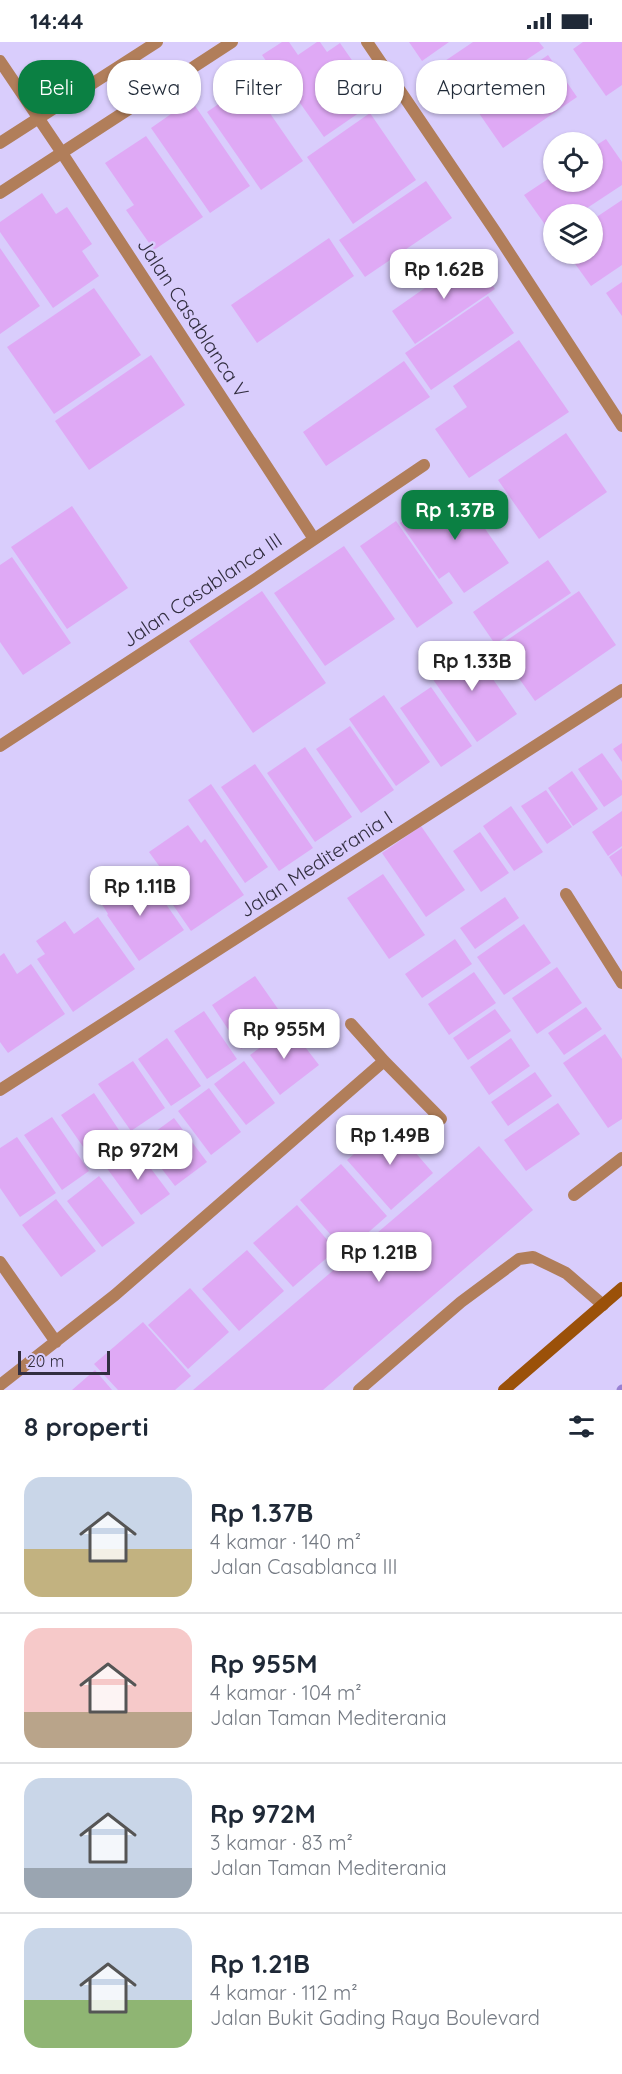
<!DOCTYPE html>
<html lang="id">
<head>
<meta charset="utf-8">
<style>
	body { margin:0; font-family:Quicksand,sans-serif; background:#f6f6f7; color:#1f2937; height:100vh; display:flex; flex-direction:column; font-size:22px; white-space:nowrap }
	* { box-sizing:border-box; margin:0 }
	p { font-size:20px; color:#747a83 }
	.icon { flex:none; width:33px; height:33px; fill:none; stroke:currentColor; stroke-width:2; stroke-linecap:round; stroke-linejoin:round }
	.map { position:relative; height:1348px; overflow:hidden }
	.panel { display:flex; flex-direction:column; background:#fff; flex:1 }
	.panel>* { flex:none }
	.guide { position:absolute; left:18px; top:18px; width:586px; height:54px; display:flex; gap:12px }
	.controls { position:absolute; left:543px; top:90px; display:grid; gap:12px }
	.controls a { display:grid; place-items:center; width:60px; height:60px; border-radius:50%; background:#fff; box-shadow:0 2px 4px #0004; font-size:30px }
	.scale { position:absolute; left:18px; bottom:15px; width:92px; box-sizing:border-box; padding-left:6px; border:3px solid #322e40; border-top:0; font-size:16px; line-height:21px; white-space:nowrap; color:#322e40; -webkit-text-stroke:4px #d9cdfc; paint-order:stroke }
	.price { position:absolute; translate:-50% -51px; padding:0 14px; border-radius:12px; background:#fff; color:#222; font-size:20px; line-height:39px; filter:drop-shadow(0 2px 3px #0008) }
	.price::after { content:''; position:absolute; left:50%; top:36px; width:18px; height:14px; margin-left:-9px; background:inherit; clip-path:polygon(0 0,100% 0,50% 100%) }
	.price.active { background:#0b8043; color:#fff }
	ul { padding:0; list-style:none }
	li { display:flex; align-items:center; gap:18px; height:150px; padding:0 24px }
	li+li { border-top:2px solid #e0e1e3 }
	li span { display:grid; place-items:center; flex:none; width:168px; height:120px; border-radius:18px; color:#555 }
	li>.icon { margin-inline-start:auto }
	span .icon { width:72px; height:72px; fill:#fffc; stroke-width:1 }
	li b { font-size:26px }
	h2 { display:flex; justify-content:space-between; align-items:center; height:72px; padding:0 24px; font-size:26px }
	.tag { padding:0 21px; border-radius:24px; background:#fff; box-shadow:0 2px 4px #0004; font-size:21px; line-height:54px }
	.tag.active { background:#0b8043; color:#fff }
	.status { display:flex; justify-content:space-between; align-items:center; height:42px; padding:0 30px; background:#fff; direction:ltr }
	.status svg { height:16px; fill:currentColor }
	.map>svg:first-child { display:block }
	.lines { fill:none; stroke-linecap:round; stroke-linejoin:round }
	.stream { stroke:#9982d3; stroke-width:9 }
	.building { fill:#dfa9f5 }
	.street { stroke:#b17e5a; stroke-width:12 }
	.secondary { stroke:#9b5109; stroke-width:12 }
	.labels { text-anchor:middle; stroke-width:5; stroke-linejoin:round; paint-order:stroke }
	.street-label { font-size:20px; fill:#322e40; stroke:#d9cdfc }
</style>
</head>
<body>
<div class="status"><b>14:44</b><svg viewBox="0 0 49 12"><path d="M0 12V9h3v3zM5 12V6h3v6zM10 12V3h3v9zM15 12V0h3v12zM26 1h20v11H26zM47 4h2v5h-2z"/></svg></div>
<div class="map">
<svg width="622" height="1348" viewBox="0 0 622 1348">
	<rect width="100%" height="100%" fill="#d9cdfc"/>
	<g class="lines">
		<path class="stream" d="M621,1348l1,-1"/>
	</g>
	<path class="building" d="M282,0h7l9,13 19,-13h3l7,10 13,-9 25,36 -13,9 14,20 -42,29 -36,-51 -3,2 -23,-33z
		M409,0h40l-27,19z
		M473,0h66l5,6 -83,56 -25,-37z
		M583,0h39v43l-16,11 -33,-47z
		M548,13l29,42 -74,51 -29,-42z
		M249,41l54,78 -42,29 -54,-78z
		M191,58l59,86 -40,27 -59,-85z
		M370,71l46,67 -63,44 -46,-67z
		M146,94l57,81 -49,33 -28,-40 8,-5 -29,-42z
		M606,97l16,23v23l-44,29h-24v17l-3,2 -27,-38 30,-20v7h38v-34z
		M426,139l26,37 -87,59 -26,-37z
		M42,151l14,21 11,-7 25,37 -10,7 17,25 -46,32 -53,-76v-10z
		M622,158v65l-31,21 -23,-32h24v-34z
		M329,196l25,38 -97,67 -26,-38z
		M0,206l40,58 -40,28z
		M472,213l23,34 -80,55 -23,-33z
		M622,240v34l-16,-23z
		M94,246l47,67 -87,59 -47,-67z
		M488,254l26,37 -83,57 -26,-37z
		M519,298l50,72 -100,66 -34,-49 32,-22 -14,-21z
		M151,313l34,50 -96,65 -34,-49z
		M404,319l26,36 -104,69 -23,-34z
		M566,391l41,59 -68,47 -41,-59z
		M448,448l5,7 7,-4 49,70 -45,30 -15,-21 -10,7 -39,-56z
		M72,464l56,82 -61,41 -56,-82z
		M396,479l57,82 -36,25 -57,-82z
		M344,504l51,73 -70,47 -51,-73z
		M12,515l59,86 -48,32 -23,-33v-77z
		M548,518l23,33 -76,51 -22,-32z
		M262,549l64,92 -73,50 -64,-92z
		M579,549l37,54 -81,56 -38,-54z
		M468,601l49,71 -40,28 -50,-71z
		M431,645l41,59 -31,21 -41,-59z
		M384,653l46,67 -34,24 -47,-67z
		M350,684l44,64 -33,23 -45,-64z
		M622,701v19l-9,-13z
		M305,705l47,70 -37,25 -48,-69z
		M602,711l20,28v14l-18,12 -26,-38z
		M255,722l58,84 -34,23 -58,-84z
		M572,729l26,38 -25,17 -25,-38z
		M211,742l57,83 -23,16 -57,-83z
		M546,748l26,37 -25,17 -26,-38z
		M511,764l32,46 -29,19 -31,-45z
		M622,769v35l-14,10 -16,-24z
		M188,783l13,18 4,-4 39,56 -53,36 -38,-55 9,-6 -13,-18z
		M421,784l44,64 -39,27 -44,-64z
		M480,790l29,41 -28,19 -28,-41z
		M622,806v29l-13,-20z
		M383,832l42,61 -36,24 -42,-61z
		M129,835l10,15 13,-8 32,46 -45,31 -32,-46 1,-1 -10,-16z
		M505,855l14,21 -44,31 -15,-21z
		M98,875l37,52 -62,43 -36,-53 8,-5 -9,-13 29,-20 9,13z
		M524,882l27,39 -47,32 -27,-38z
		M455,897l17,25 -50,34 -17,-24z
		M4,911l13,21 14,-10 34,50 -57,39 -8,-11v-86z
		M557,925l25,36 -45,31 -25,-36z
		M474,930l22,31 -47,32 -21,-31z
		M255,934l30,43 -44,30 -29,-44z
		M586,965l16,22 -38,26 -16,-22z
		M495,967l16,22 -43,29 -15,-22z
		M204,969l33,48 -30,20 -33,-48z
		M289,984l30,39 -39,30 -30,-40z
		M605,992l17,25v60l-14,9 -45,-65z
		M167,996l34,48 -30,20 -33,-47z
		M511,996l19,28 -41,29 -19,-28z
		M133,1019l32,47 -34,23 -33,-47z
		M244,1019l31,42 -29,22 -32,-41z
		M535,1030l17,24 -44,30 -17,-24z
		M209,1046l32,44 -30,23 -33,-44z
		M94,1051l31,46 -32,22 -32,-46z
		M558,1061l22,31 -54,37 -22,-31z
		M52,1075l37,54 -27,19 -38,-55z
		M174,1076l33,44 -32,24 -34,-44z
		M390,1081l43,50 -42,37 -44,-50z
		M17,1095l39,56 -36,24 -20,-29v-40z
		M134,1104l36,48 -29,21 -35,-48z
		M479,1104l54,64 -210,180h-130z
		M341,1122l46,52 -41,36 -46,-52z
		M99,1134l36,47 -33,24 -35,-46z
		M56,1157l40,52 -35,26 -39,-52z
		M297,1163l39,45 -43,37 -40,-44z
		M247,1208l37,41 -45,40 -37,-42z
		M190,1246l39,44 -41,37 -40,-44z
		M143,1280l48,54 -16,14h-57l-24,-26z
		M95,1328l17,20h-40z"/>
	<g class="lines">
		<path class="street" d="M367,0l128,189 127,195
			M0,19l62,92 252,386
			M0,101l157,-101
			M0,151l232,-151
			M0,704l251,-164 173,-117
			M566,852l56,89
			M351,982l33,37 57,58
			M0,1048l622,-400
			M574,1153l48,-37
			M0,1220l56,80
			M0,1343l115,-90 269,-234
			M359,1348l102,-88 58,-43 14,-2 33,16 37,32"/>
		<path class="secondary" d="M504,1348l118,-102"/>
	</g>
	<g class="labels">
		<g class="street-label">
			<text transform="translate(193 276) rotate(57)" y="7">Jalan Casablanca V</text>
			<text transform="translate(202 548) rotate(-34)" y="7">Jalan Casablanca III</text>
			<text transform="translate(316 822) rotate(-33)" y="7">Jalan Mediterania I</text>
		</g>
	</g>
</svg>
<div class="controls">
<a><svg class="icon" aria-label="locate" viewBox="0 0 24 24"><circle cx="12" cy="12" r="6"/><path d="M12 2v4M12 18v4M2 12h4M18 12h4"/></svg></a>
<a><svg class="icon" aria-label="layers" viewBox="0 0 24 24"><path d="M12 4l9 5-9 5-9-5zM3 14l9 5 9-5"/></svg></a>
</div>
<div class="scale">20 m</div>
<b class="price" style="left:444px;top:258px">Rp 1.62B</b>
<b class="price active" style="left:455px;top:499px">Rp 1.37B</b>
<b class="price" style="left:472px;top:650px">Rp 1.33B</b>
<b class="price" style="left:140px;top:875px">Rp 1.11B</b>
<b class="price" style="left:284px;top:1018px">Rp 955M</b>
<b class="price" style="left:390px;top:1124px">Rp 1.49B</b>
<b class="price" style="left:138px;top:1139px">Rp 972M</b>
<b class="price" style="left:379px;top:1241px">Rp 1.21B</b>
<div class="guide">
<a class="tag active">Beli</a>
<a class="tag">Sewa</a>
<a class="tag">Filter</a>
<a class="tag">Baru</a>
<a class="tag">Apartemen</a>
</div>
</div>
<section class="panel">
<h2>8 properti<svg class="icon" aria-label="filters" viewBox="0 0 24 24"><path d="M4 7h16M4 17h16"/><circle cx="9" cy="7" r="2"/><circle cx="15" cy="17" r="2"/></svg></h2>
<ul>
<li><span style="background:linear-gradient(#c9d6e8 60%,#c2b280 0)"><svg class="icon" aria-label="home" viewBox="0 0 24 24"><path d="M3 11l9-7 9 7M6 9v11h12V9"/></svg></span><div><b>Rp 1.37B</b><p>4 kamar · 140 m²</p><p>Jalan Casablanca III</p></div></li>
<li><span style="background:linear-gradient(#f6c9c9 70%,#b9a48a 0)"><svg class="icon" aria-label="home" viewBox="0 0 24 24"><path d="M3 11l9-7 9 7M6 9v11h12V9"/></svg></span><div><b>Rp 955M</b><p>4 kamar · 104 m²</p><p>Jalan Taman Mediterania</p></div></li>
<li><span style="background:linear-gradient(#c9d6e8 75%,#9aa5b1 0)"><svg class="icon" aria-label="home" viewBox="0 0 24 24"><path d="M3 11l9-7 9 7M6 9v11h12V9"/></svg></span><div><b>Rp 972M</b><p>3 kamar · 83 m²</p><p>Jalan Taman Mediterania</p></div></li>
<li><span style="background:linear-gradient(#c9d6e8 60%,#8fb573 0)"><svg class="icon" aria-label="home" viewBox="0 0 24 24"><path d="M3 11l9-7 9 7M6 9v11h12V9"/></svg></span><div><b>Rp 1.21B</b><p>4 kamar · 112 m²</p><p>Jalan Bukit Gading Raya Boulevard</p></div></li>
</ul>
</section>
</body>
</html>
